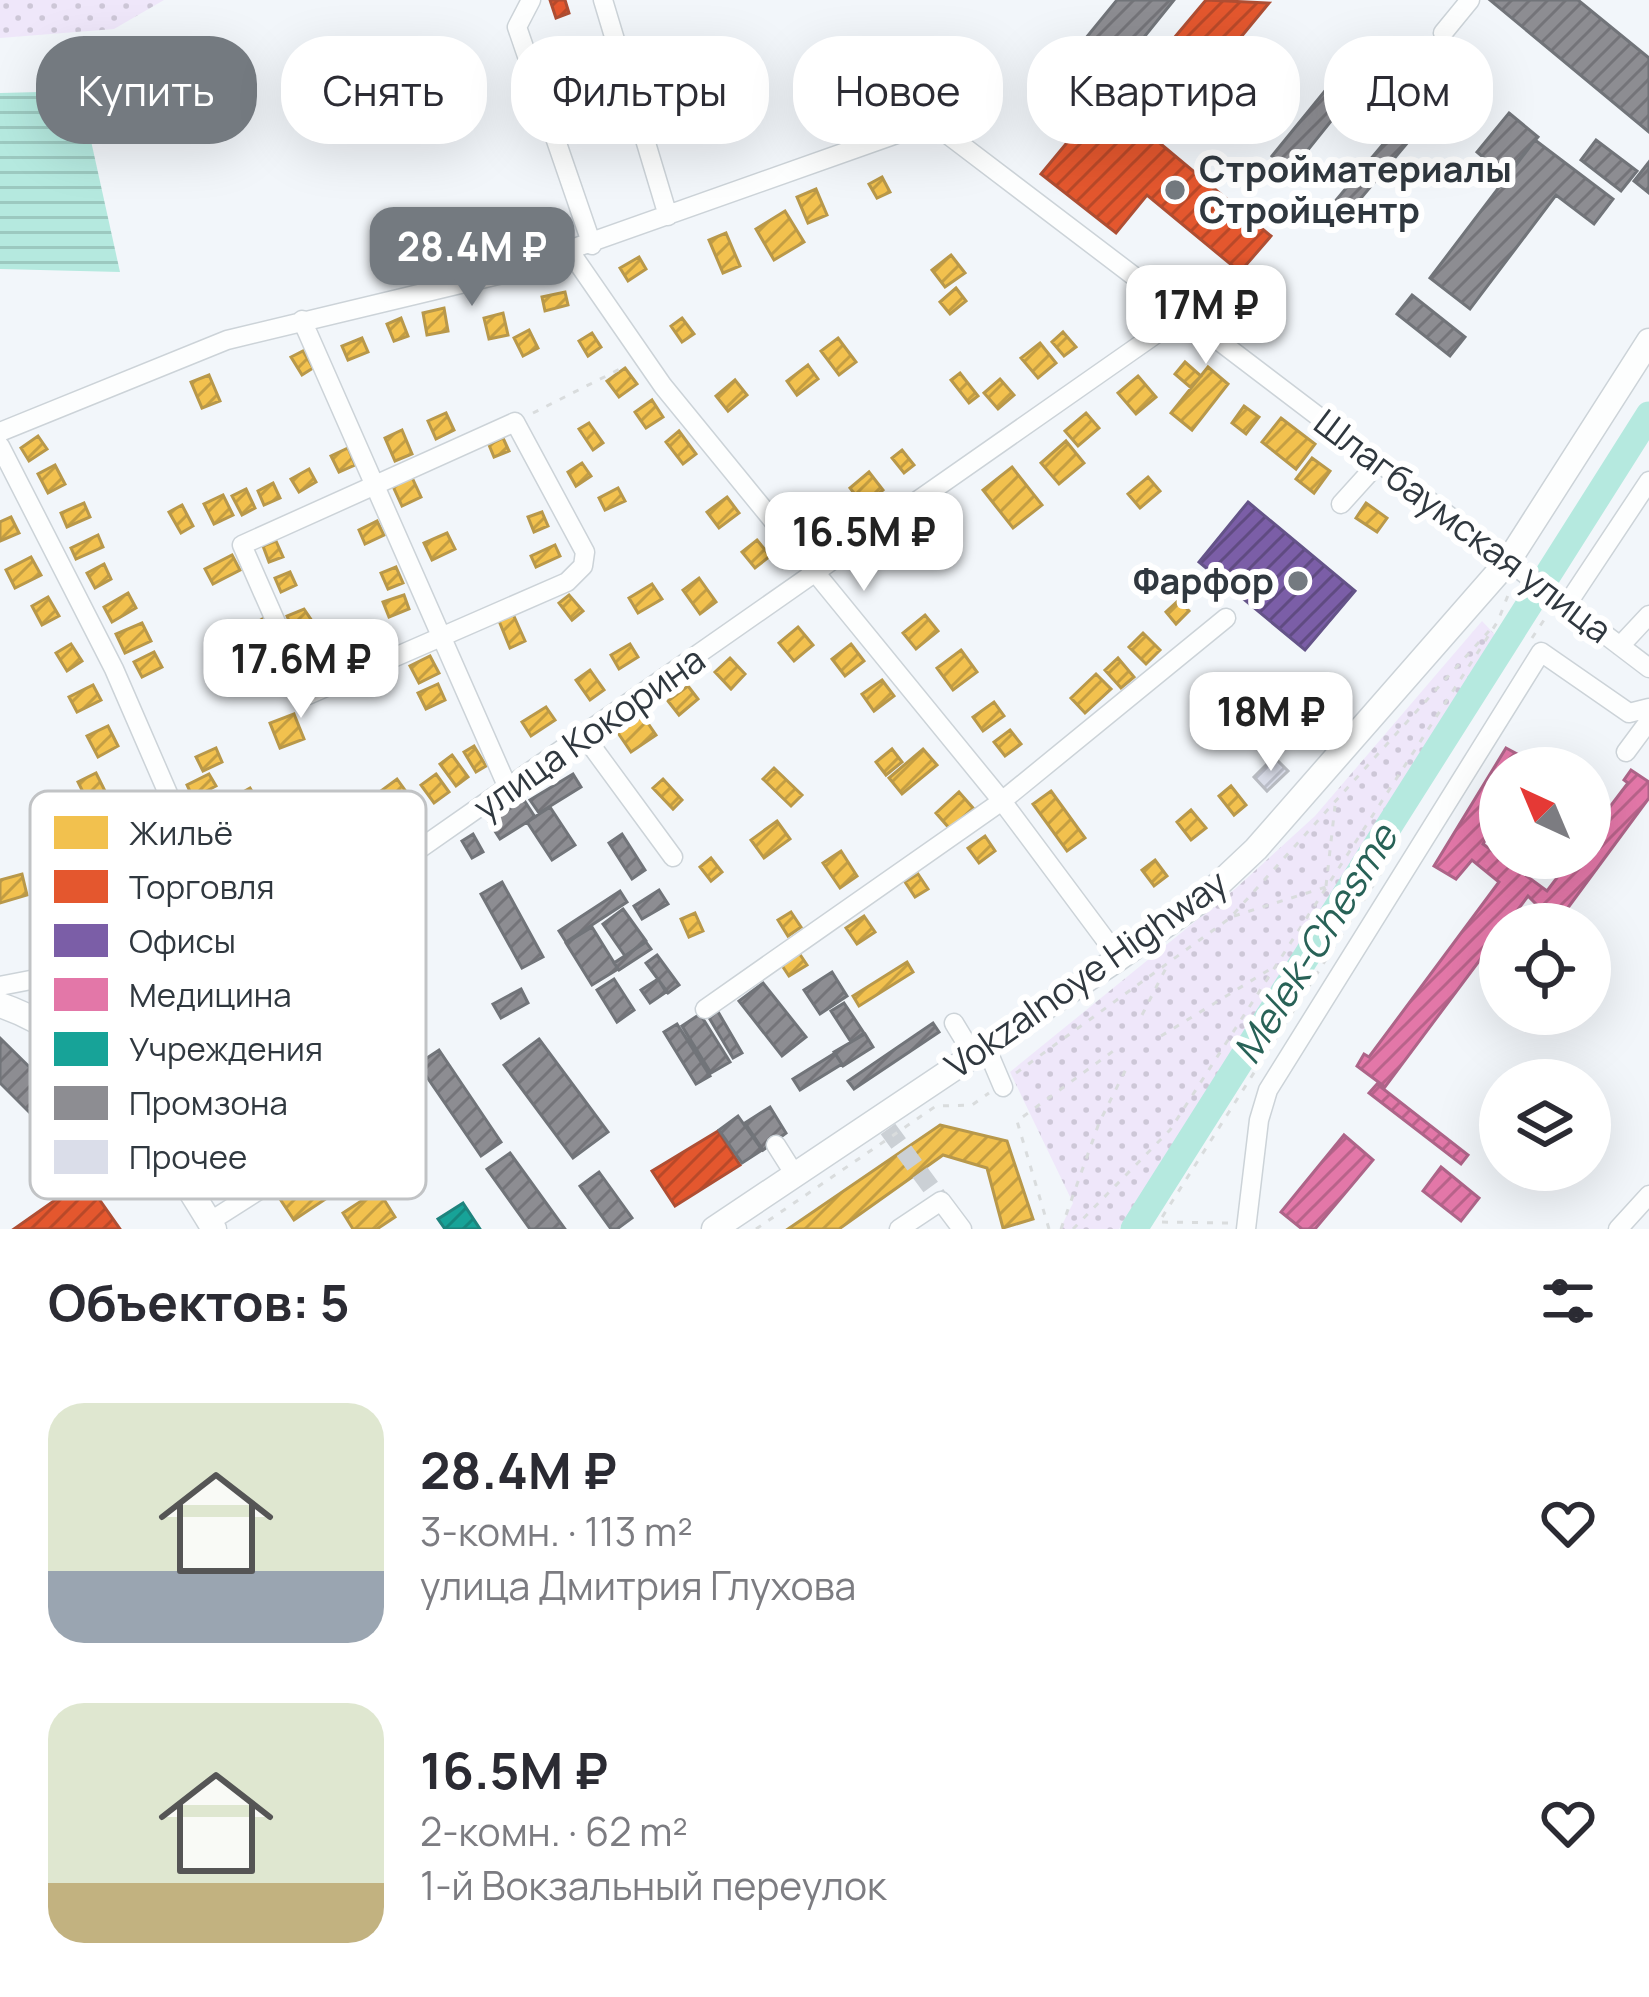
<!DOCTYPE html>
<html lang="ru">
<head>
<meta charset="utf-8">
<style>
	body { margin:0; font-family:Manrope,sans-serif; background:#f7f7f7; color:#2b2b33; height:100vh; display:flex; flex-direction:column; font-size:45px; white-space:nowrap }
	* { box-sizing:border-box; margin:0 }
	p { font-size:39px; color:#7c7c81 }
	.icon { flex:none; width:66px; height:66px; fill:none; stroke:currentColor; stroke-width:2; stroke-linecap:round; stroke-linejoin:round }
	.map { position:relative; height:1229px; overflow:hidden }
	.side { display:flex; flex-direction:column; background:#fff; flex:1 }
	.side>* { flex:none }
	.banner { position:absolute; left:36px; top:36px; width:1578px; height:108px; display:flex; gap:24px }
	.needle { width:78px; rotate:316deg }
	.buttons { position:absolute; left:1479px; top:747px; display:grid; gap:24px }
	.buttons a { display:grid; place-items:center; width:132px; height:132px; border-radius:50%; background:#fff; box-shadow:0 12px 48px #0002; font-size:60px }
	.price { position:absolute; translate:-50% -102px; padding:0 27px; border-radius:24px; background:#fff; color:#222; font-size:39px; line-height:78px; filter:drop-shadow(0 3px 6px #0008) }
	.price::after { content:''; position:absolute; left:50%; top:72px; width:36px; height:27px; margin-left:-18px; background:inherit; clip-path:polygon(0 0,100% 0,50% 100%) }
	.price.current { background:#747a80; color:#fff }
	ul { padding:0; list-style:none }
	li { display:flex; align-items:center; gap:36px; height:300px; padding:0 48px }
	li span { display:grid; place-items:center; flex:none; width:336px; height:240px; border-radius:36px; color:#555 }
	li>.icon { margin-inline-start:auto }
	span .icon { width:144px; height:144px; fill:#fffc; stroke-width:1 }
	li b { font-size:51px }
	h2 { display:flex; justify-content:space-between; align-items:center; height:144px; padding:0 48px; font-size:51px }
	.chip { padding:0 42px; border-radius:48px; background:#fff; box-shadow:0 12px 48px #0002; font-size:42px; line-height:108px }
	.chip.current { background:#747a80; color:#fff }
	.map>svg:first-child { display:block }
	.green { fill:url(#green-dots) }
	.water { fill:url(#water-rules) }
	.homes { fill:url(#homes-hatch); stroke:#b8984a; stroke-width:3 }
	.shops { fill:url(#shops-hatch); stroke:#ae4e33; stroke-width:3 }
	.offices { fill:url(#offices-hatch); stroke:#645388; stroke-width:3 }
	.health { fill:url(#health-hatch); stroke:#ad6488; stroke-width:3 }
	.public { fill:url(#public-hatch); stroke:#1e837d; stroke-width:3 }
	.industry { fill:url(#industry-hatch); stroke:#717479; stroke-width:3 }
	.lines { fill:none; stroke-linecap:round; stroke-linejoin:round }
	.river { stroke:#b5e9df; stroke-width:27 }
	.building { fill:url(#building-hatch); stroke:#b8bbc1; stroke-width:3 }
	.minor-tunnel { stroke:#cbd0d5; stroke-width:18; stroke-dasharray:18 9; stroke-linecap:butt }
	.minor-casing { stroke:#ccd3d8; stroke-width:21 }
	.major-casing { stroke:#ccd3d8; stroke-width:27 }
	.path { stroke:#d9dcdd; stroke-width:3; stroke-dasharray:6 9; stroke-linecap:butt }
	.minor { stroke:#fdfefe; stroke-width:18 }
	.major { stroke:#fdfefe; stroke-width:24 }
	.poi-dot { fill:#747a80; stroke:#fff; stroke-width:4.5 }
	.labels { text-anchor:middle; stroke-width:12; stroke-linejoin:round; paint-order:stroke }
	.poi-label { font-size:36px; font-weight:bold; fill:#30383f; stroke:#fff; text-anchor:start }
	.street-label { font-size:36px; fill:#30383f; stroke:#fff }
	.water-label { font-size:39px; font-style:italic; fill:#286257; stroke:#fff }
	.key { fill:#fff; stroke:#c1c3c5; stroke-width:3 }
	.key-label { font-size:33px; fill:#30383f }
</style>
</head>
<body>
<div class="map">
<svg width="1649" height="1229" viewBox="0 0 1649 1229">
	<defs>
		<pattern id="green-dots" width="8" height="8" patternUnits="userSpaceOnUse" patternTransform="scale(3)"><rect width="8" height="8" fill="#efe7fa"/><path d="M2 2h.1M6 6h.1" fill="none" stroke="#cdc7d7" stroke-width="1.8" stroke-linecap="round"/></pattern>
		<pattern id="water-rules" width="6" height="5" patternUnits="userSpaceOnUse" patternTransform="scale(3)"><rect width="6" height="5" fill="#b5e9df"/><path d="M0 2.5h6" fill="none" stroke="#9cc9c0"/></pattern>
		<pattern id="homes-hatch" width="6" height="6" patternUnits="userSpaceOnUse" patternTransform="scale(3)"><rect width="6" height="6" fill="#f2c14e"/><path d="M-1 1l2-2M0 6l6-6M5 7l2-2" fill="none" stroke="#c49e42"/></pattern>
		<pattern id="shops-hatch" width="6" height="6" patternUnits="userSpaceOnUse" patternTransform="scale(3)"><rect width="6" height="6" fill="#e4572e"/><path d="M-1 1l2-2M0 6l6-6M5 7l2-2" fill="none" stroke="#b94929"/></pattern>
		<pattern id="offices-hatch" width="6" height="6" patternUnits="userSpaceOnUse" patternTransform="scale(3)"><rect width="6" height="6" fill="#7b5ea7"/><path d="M-1 1l2-2M0 6l6-6M5 7l2-2" fill="none" stroke="#604b82"/></pattern>
		<pattern id="health-hatch" width="6" height="6" patternUnits="userSpaceOnUse" patternTransform="scale(3)"><rect width="6" height="6" fill="#e377a8"/><path d="M-1 1l2-2M0 6l6-6M5 7l2-2" fill="none" stroke="#b8638a"/></pattern>
		<pattern id="public-hatch" width="6" height="6" patternUnits="userSpaceOnUse" patternTransform="scale(3)"><rect width="6" height="6" fill="#17a398"/><path d="M-1 1l2-2M0 6l6-6M5 7l2-2" fill="none" stroke="#15867d"/></pattern>
		<pattern id="industry-hatch" width="6" height="6" patternUnits="userSpaceOnUse" patternTransform="scale(3)"><rect width="6" height="6" fill="#8d8d92"/><path d="M-1 1l2-2M0 6l6-6M5 7l2-2" fill="none" stroke="#747479"/></pattern>
		<pattern id="building-hatch" width="6" height="6" patternUnits="userSpaceOnUse" patternTransform="scale(3)"><rect width="6" height="6" fill="#dadde9"/><path d="M-1 1l2-2M0 6l6-6M5 7l2-2" fill="none" stroke="#bbbec9"/></pattern>
	</defs>
	<rect width="100%" height="100%" fill="#f2f6fa"/>
	<path class="green" d="M0,0h164l-50,29 -114,9z
		M1482,621l17,18 -380,590h-59l13,-26 -63,-131 225,-183 80,-73z"/>
	<path class="water" d="M80,91l40,181 -120,-3v-176z"/>
	<path class="homes" d="M882,177l8,15 -13,6 -8,-14z
		M816,189l11,26 -19,8 -11,-26z
		M785,211l19,31 -30,18 -18,-31z
		M726,233l14,33 -17,7 -14,-33z
		M951,255l14,18 -20,14 -13,-17z
		M639,257l7,12 -18,12 -8,-13z
		M956,288l10,13 -16,13 -10,-12z
		M565,292l3,13 -23,6 -3,-14z
		M444,308l4,23 -21,4 -4,-22z
		M503,313l5,22 -19,4 -5,-21z
		M401,318l7,18 -14,5 -7,-17z
		M682,318l12,16 -12,8 -11,-16z
		M529,330l9,18 -15,8 -9,-18z
		M1063,332l13,15 -12,9 -12,-14z
		M592,333l9,14 -13,9 -9,-15z
		M362,338l6,14 -20,8 -6,-14z
		M838,338l18,24 -17,13 -18,-24z
		M1040,343l16,20 -18,15 -17,-20z
		M303,351l10,17 -11,7 -11,-18z
		M1185,362l16,14 -11,11 -15,-13z
		M808,365l10,14 -21,16 -10,-14z
		M1208,367l20,17 -36,46 -21,-17z
		M625,368l12,16 -18,13 -12,-16z
		M960,373l18,23 -9,7 -18,-23z
		M209,375l11,26 -18,7 -11,-26z
		M1138,376l18,21 -20,17 -18,-21z
		M1000,379l14,16 -16,14 -14,-16z
		M735,380l12,15 -19,16 -12,-15z
		M652,400l11,17 -17,11 -11,-16z
		M1244,406l15,11 -13,17 -14,-11z
		M446,413l8,17 -18,9 -8,-18z
		M1086,413l13,15 -21,18 -13,-15z
		M1281,418l34,26 -19,25 -34,-27z
		M589,423l14,20 -10,7 -14,-21z
		M402,430l10,24 -17,7 -10,-23z
		M679,431l17,23 -13,10 -17,-22z
		M38,436l9,13 -18,12 -8,-13z
		M503,438l6,13 -15,6 -5,-12z
		M1066,441l18,22 -25,21 -18,-21z
		M348,448l7,17 -16,7 -8,-16z
		M902,450l12,15 -10,8 -12,-15z
		M1312,458l18,13 -16,22 -18,-14z
		M582,463l9,13 -15,10 -8,-14z
		M55,465l10,19 -17,9 -10,-19z
		M1012,467l30,38 -29,23 -30,-38z
		M309,469l7,13 -17,10 -8,-13z
		M869,472l14,18 -19,16 -14,-18z
		M410,473l11,24 -19,9 -11,-24z
		M1148,477l12,14 -20,17 -12,-14z
		M273,483l7,15 -16,7 -6,-14z
		M618,488l7,13 -20,9 -6,-12z
		M246,489l9,19 -13,7 -10,-19z
		M223,495l10,20 -19,9 -10,-20z
		M727,497l12,16 -20,15 -12,-16z
		M814,502l13,16 -15,13 -13,-16z
		M84,503l6,14 -23,10 -6,-14z
		M1366,503l21,15 -10,14 -21,-14z
		M182,505l11,21 -12,7 -12,-21z
		M542,512l6,14 -14,6 -6,-15z
		M11,517l8,16 -19,8v-19z
		M377,521l7,14 -19,9 -6,-14z
		M447,533l8,16 -23,11 -8,-17z
		M98,535l5,12 -27,12 -5,-11z
		M757,540l13,16 -15,12 -13,-16z
		M276,541l7,16 -14,5 -6,-16z
		M555,545l5,11 -24,11 -5,-11z
		M232,555l8,15 -27,14 -8,-15z
		M31,557l10,18 -26,13 -9,-18z
		M104,564l7,15 -16,9 -8,-15z
		M396,567l7,16 -15,6 -7,-16z
		M290,572l6,13 -15,7 -6,-14z
		M699,578l17,24 -16,12 -17,-24z
		M652,584l10,15 -24,14 -9,-15z
		M128,593l8,15 -24,14 -8,-15z
		M404,595l5,14 -20,8 -6,-15z
		M569,595l14,16 -11,9 -13,-17z
		M48,597l11,19 -17,9 -10,-19z
		M1179,600l10,11 -13,13 -10,-12z
		M304,609l8,12 -19,9 -6,-14z
		M513,614l12,27 -15,7 -11,-27z
		M925,615l13,16 -22,18 -13,-16z
		M264,618l6,10 -18,11 -6,-10z
		M142,623l9,18 -26,12 -9,-19z
		M798,627l15,18 -19,16 -15,-18z
		M1143,633l17,17 -14,14 -17,-17z
		M328,641l4,9 -23,11 -5,-9z
		M71,644l11,17 -15,10 -11,-18z
		M630,644l8,13 -19,12 -8,-14z
		M851,644l13,17 -19,15 -13,-17z
		M961,650l16,22 -24,18 -16,-22z
		M154,652l8,15 -20,10 -8,-15z
		M430,656l9,17 -20,10 -9,-17z
		M730,658l15,16 -14,15 -16,-17z
		M1118,658l16,19 -13,11 -16,-18z
		M285,660l8,17 -41,18 -7,-17z
		M590,670l14,20 -14,10 -14,-20z
		M1096,674l15,15 -26,24 -14,-15z
		M882,680l12,16 -20,15 -12,-17z
		M438,684l7,16 -19,9 -8,-16z
		M93,685l8,15 -24,12 -8,-15z
		M688,686l10,13 -19,16 -11,-14z
		M994,702l10,14 -21,15 -10,-14z
		M546,707l9,13 -24,16 -9,-14z
		M1243,709l21,30 -13,9 -21,-30z
		M294,714l10,25 -24,9 -10,-25z
		M643,716l13,19 -25,17 -13,-19z
		M108,726l10,20 -20,11 -11,-21z
		M1010,730l11,14 -16,12 -11,-14z
		M474,746l12,20 -10,6 -12,-20z
		M216,748l6,14 -19,9 -7,-14z
		M892,749l10,13 -16,13 -10,-13z
		M923,749l14,16 -35,29 -13,-16z
		M452,755l16,22 -12,9 -16,-22z
		M774,768l28,27 -11,11 -28,-27z
		M96,773l10,20 -18,9 -10,-20z
		M209,774l7,12 -23,12 -6,-13z
		M436,774l13,18 -15,11 -13,-18z
		M397,779l10,14 -27,20 -10,-14z
		M663,779l19,21 -9,9 -20,-21z
		M1231,786l15,19 -12,10 -15,-19z
		M250,788l7,12 -34,18 -6,-11z
		M1051,791l34,47 -18,13 -34,-47z
		M959,792l14,16 -23,21 -14,-16z
		M1191,810l15,18 -15,12 -14,-18z
		M777,821l13,18 -26,19 -13,-18z
		M985,836l10,15 -16,12 -11,-15z
		M841,851l16,25 -17,12 -17,-25z
		M711,858l11,14 -11,9 -11,-14z
		M1155,860l12,16 -13,10 -12,-16z
		M22,874l5,21 -27,8v-23z
		M918,874l10,15 -13,8 -10,-15z
		M791,912l10,15 -13,9 -10,-16z
		M695,913l8,18 -14,6 -8,-18z
		M864,916l11,16 -18,12 -11,-16z
		M799,953l8,12 -18,11 -8,-12z
		M907,962l6,10 -54,34 -6,-10z
		M940,1125l67,16 26,78 -30,9 -16,-60 -44,-13 -104,74h-51z
		M378,1137l12,19 -96,64 -14,-21 29,-19 -8,-12 26,-18 9,14z
		M378,1190l17,27 -18,12h-24l-10,-16z"/>
	<path class="shops" d="M550,0h15l4,13 -13,5z
		M1206,0l63,3 -113,137 115,96 -31,36 -93,-77 -31,38 -75,-59 63,-76 12,9z
		M718,1131l22,34 -65,41 -23,-35z
		M85,1179l35,50h-106z"/>
	<path class="offices" d="M1248,502l107,89 -50,59 -106,-88z"/>
	<path class="health" d="M1506,748l26,14 -3,6h-29v47l-17,29 64,47 25,-33h18v-25l38,-50 -4,-3 7,-10 18,12v16l-85,115 10,7 -3,4h-37l-6,-4 9,-15 -9,-9 -21,28h-7v9l-115,154 -28,-21 7,-12 5,3 130,-175 -27,-22 -16,19 -22,-13z
		M1377,1084l91,71 -7,9 -92,-71z
		M1344,1135l29,25 -58,69h-13l-21,-17z
		M1441,1167l38,31 -18,23 -38,-30z"/>
	<path class="public" d="M463,1203l17,26h-35l-7,-10z"/>
	<path class="industry" d="M1117,0h57l-58,72 -35,-28z
		M1490,0h88l71,58v74z
		M964,51l16,15 -20,20 -15,-16z
		M1350,60l18,15 -77,96 -19,-15z
		M1509,113l29,24 -33,39 -28,-24z
		M1405,118l14,11 -73,87 -14,-11z
		M1535,140l78,59 -19,25 -38,-29 -86,114 -40,-31z
		M1596,140l41,31 -16,20 -40,-31z
		M1649,162v31l-15,-12z
		M1412,295l53,42 -15,19 -53,-42z
		M573,774l8,13 -42,26 -9,-13z
		M524,800l11,17 -35,22 -11,-17z
		M550,807l25,38 -23,15 -25,-38z
		M473,834l10,18 -11,6 -10,-17z
		M622,834l23,36 -13,9 -23,-36z
		M502,882l41,75 -21,11 -41,-74z
		M659,890l9,14 -26,15 -8,-13z
		M620,891l7,11 -61,40 -7,-11z
		M623,909l23,32 -21,15 -22,-32z
		M592,927l26,42 -26,16 -26,-42z
		M646,942l5,7 -32,21 -5,-7z
		M657,955l22,30 -11,8 -22,-30z
		M832,972l15,24 -27,18 -16,-24z
		M614,979l20,31 -17,12 -20,-32z
		M658,979l8,13 -16,11 -9,-13z
		M763,983l43,54 -24,19 -43,-55z
		M521,989l7,14 -27,15 -8,-14z
		M844,1003l20,30 -13,9 -20,-31z
		M717,1010l25,43 -9,5 -25,-42z
		M700,1014l30,48 -19,11 -29,-47z
		M933,1023l6,9 -85,57 -6,-8z
		M677,1024l33,52 -14,8 -32,-52z
		M865,1034l8,13 -30,19 -9,-14z
		M0,1038l73,72 -23,23 -50,-50z
		M539,1039l69,93 -35,26 -69,-93z
		M439,1050l62,92 -20,14 -63,-92z
		M835,1053l7,11 -42,26 -7,-11z
		M770,1107l16,26 -23,17 -18,-27z
		M738,1116l24,34 -20,13 -23,-33z
		M510,1153l55,76h-35l-43,-60z
		M599,1172l33,46 -15,11h-6l-31,-43z"/>
	<g class="lines">
		<path class="river" d="M1134,1229l515,-814"/>
	</g>
	<path class="building" d="M1274,757l14,14 -21,20 -13,-14z"/>
	<g class="lines">
		<path class="minor-tunnel" d="M888,1129l53,72"/>
		<g class="minor-casing">
			<path id="minor" d="M531,0l-14,27 75,218
				M603,0l65,216
				M1443,33l27,-33
				M571,253l92,133 339,415 117,157
				M302,320l206,468
				M515,422l70,130 -2,14 -16,16 -259,113 -66,-150z
				M0,432l227,-92 271,-65 407,-144 24,-3 18,6 702,534
				M0,446l114,223 118,272
				M1341,504l38,-42
				M1566,606l83,-125
				M1620,646l29,-31
				M585,737l88,120
				M1626,752l23,-31
				M0,986l270,-52 55,-19 858,-600
				M705,1009l297,-208 224,-183
				M954,1023l20,33
				M986,1047l17,40
				M776,1145l19,30
				M209,1222l151,-96
				M899,1229l42,-28 21,28
				M1246,1229l13,-109 9,-30 273,-438 88,61 20,-5
				M1618,1229l31,-34"/>
		</g>
		<g class="major-casing">
			<path id="major" d="M0,1005c102,34 160,137 214,224
				M714,1229l405,-271 84,-59 53,-50 253,-289 140,-219"/>
		</g>
		<path class="path" d="M533,413l93,-47
			M1532,638l18,-27
			M1326,886l9,-80
			M1234,916l92,-29 35,15
			M1142,1015l24,-47
			M1161,1036l111,-68
			M1016,1073l214,-155 259,-287
			M1228,1223l-69,-1 222,-349
			M756,1229l180,-123 36,-1 17,-12
			M1049,1229l-32,-108 99,-72
			M1061,1229l38,-106 30,-60
			M1073,1229l97,-99 328,-509 12,-31"/>
		<use href="#minor" class="minor"/>
		<use href="#major" class="major"/>
	</g>
	<g class="poi-dot">
		<circle cx="1175" cy="190" r="12"/>
		<circle cx="1298" cy="581" r="12"/>
	</g>
	<g class="labels">
		<g class="poi-label">
			<text x="1199" y="182">Стройматериалы<tspan x="1199" dy="41">Стройцентр</tspan></text>
			<text x="1274" y="594" text-anchor="end">Фарфор</text>
		</g>
		<g class="street-label">
			<text transform="translate(1463 526) rotate(37)" y="13">Шлагбаумская улица</text>
			<text transform="translate(589 733) rotate(-35)" y="13">улица Кокорина</text>
			<text transform="translate(1086 974) rotate(-35)" y="13">Vokzalnoye Highway</text>
		</g>
		<g class="water-label">
			<text transform="translate(1315 944) rotate(-58)" y="14">Melek-Chesme</text>
		</g>
	</g>
	<rect x="30" y="791" width="396" height="408" rx="18" class="key"/>
	<rect x="54" y="816" width="54" height="33" fill="#f2c14e"/>
	<rect x="54" y="870" width="54" height="33" fill="#e4572e"/>
	<rect x="54" y="924" width="54" height="33" fill="#7b5ea7"/>
	<rect x="54" y="978" width="54" height="33" fill="#e377a8"/>
	<rect x="54" y="1032" width="54" height="34" fill="#17a398"/>
	<rect x="54" y="1086" width="54" height="34" fill="#8d8d92"/>
	<rect x="54" y="1140" width="54" height="34" fill="#dadde9"/>
	<g class="key-label">
		<text x="129" y="845">Жильё</text>
		<text x="129" y="899">Торговля</text>
		<text x="129" y="953">Офисы</text>
		<text x="129" y="1007">Медицина</text>
		<text x="129" y="1061">Учреждения</text>
		<text x="129" y="1115">Промзона</text>
		<text x="129" y="1169">Прочее</text>
	</g>
</svg>
<div class="buttons">
<a><svg class="needle" viewBox="-14 -14 28 28"><path d="M0-13l5 13h-10z" fill="#e53935"/><path d="M0 13l5-13h-10z" fill="#7c7c81"/></svg></a>
<a><svg class="icon" aria-label="locate" viewBox="0 0 24 24"><circle cx="12" cy="12" r="6"/><path d="M12 2v4M12 18v4M2 12h4M18 12h4"/></svg></a>
<a><svg class="icon" aria-label="layers" viewBox="0 0 24 24"><path d="M12 4l9 5-9 5-9-5zM3 14l9 5 9-5"/></svg></a>
</div>
<b class="price current" style="left:472px;top:309px">28.4M ₽</b>
<b class="price" style="left:1206px;top:367px">17M ₽</b>
<b class="price" style="left:864px;top:594px">16.5M ₽</b>
<b class="price" style="left:301px;top:721px">17.6M ₽</b>
<b class="price" style="left:1271px;top:774px">18M ₽</b>
<div class="banner">
<a class="chip current">Купить</a>
<a class="chip">Снять</a>
<a class="chip">Фильтры</a>
<a class="chip">Новое</a>
<a class="chip">Квартира</a>
<a class="chip">Дом</a>
</div>
</div>
<section class="side">
<h2>Объектов: 5<svg class="icon" aria-label="filters" viewBox="0 0 24 24"><path d="M4 7h16M4 17h16"/><circle cx="9" cy="7" r="2"/><circle cx="15" cy="17" r="2"/></svg></h2>
<ul>
<li><span style="background:linear-gradient(#dfe7d0 70%,#9aa5b1 0)"><svg class="icon" aria-label="home" viewBox="0 0 24 24"><path d="M3 11l9-7 9 7M6 9v11h12V9"/></svg></span><div><b>28.4M ₽</b><p>3-комн. · 113 m²</p><p>улица Дмитрия Глухова</p></div><svg class="icon" aria-label="heart" viewBox="0 0 24 24"><path d="M12 20l-8-8c-3-5 5-10 8-4 3-6 11-1 8 4z"/></svg></li>
<li><span style="background:linear-gradient(#dfe7d0 75%,#c2b280 0)"><svg class="icon" aria-label="home" viewBox="0 0 24 24"><path d="M3 11l9-7 9 7M6 9v11h12V9"/></svg></span><div><b>16.5M ₽</b><p>2-комн. · 62 m²</p><p>1-й Вокзальный переулок</p></div><svg class="icon" aria-label="heart" viewBox="0 0 24 24"><path d="M12 20l-8-8c-3-5 5-10 8-4 3-6 11-1 8 4z"/></svg></li>
</ul>
</section>
</body>
</html>
